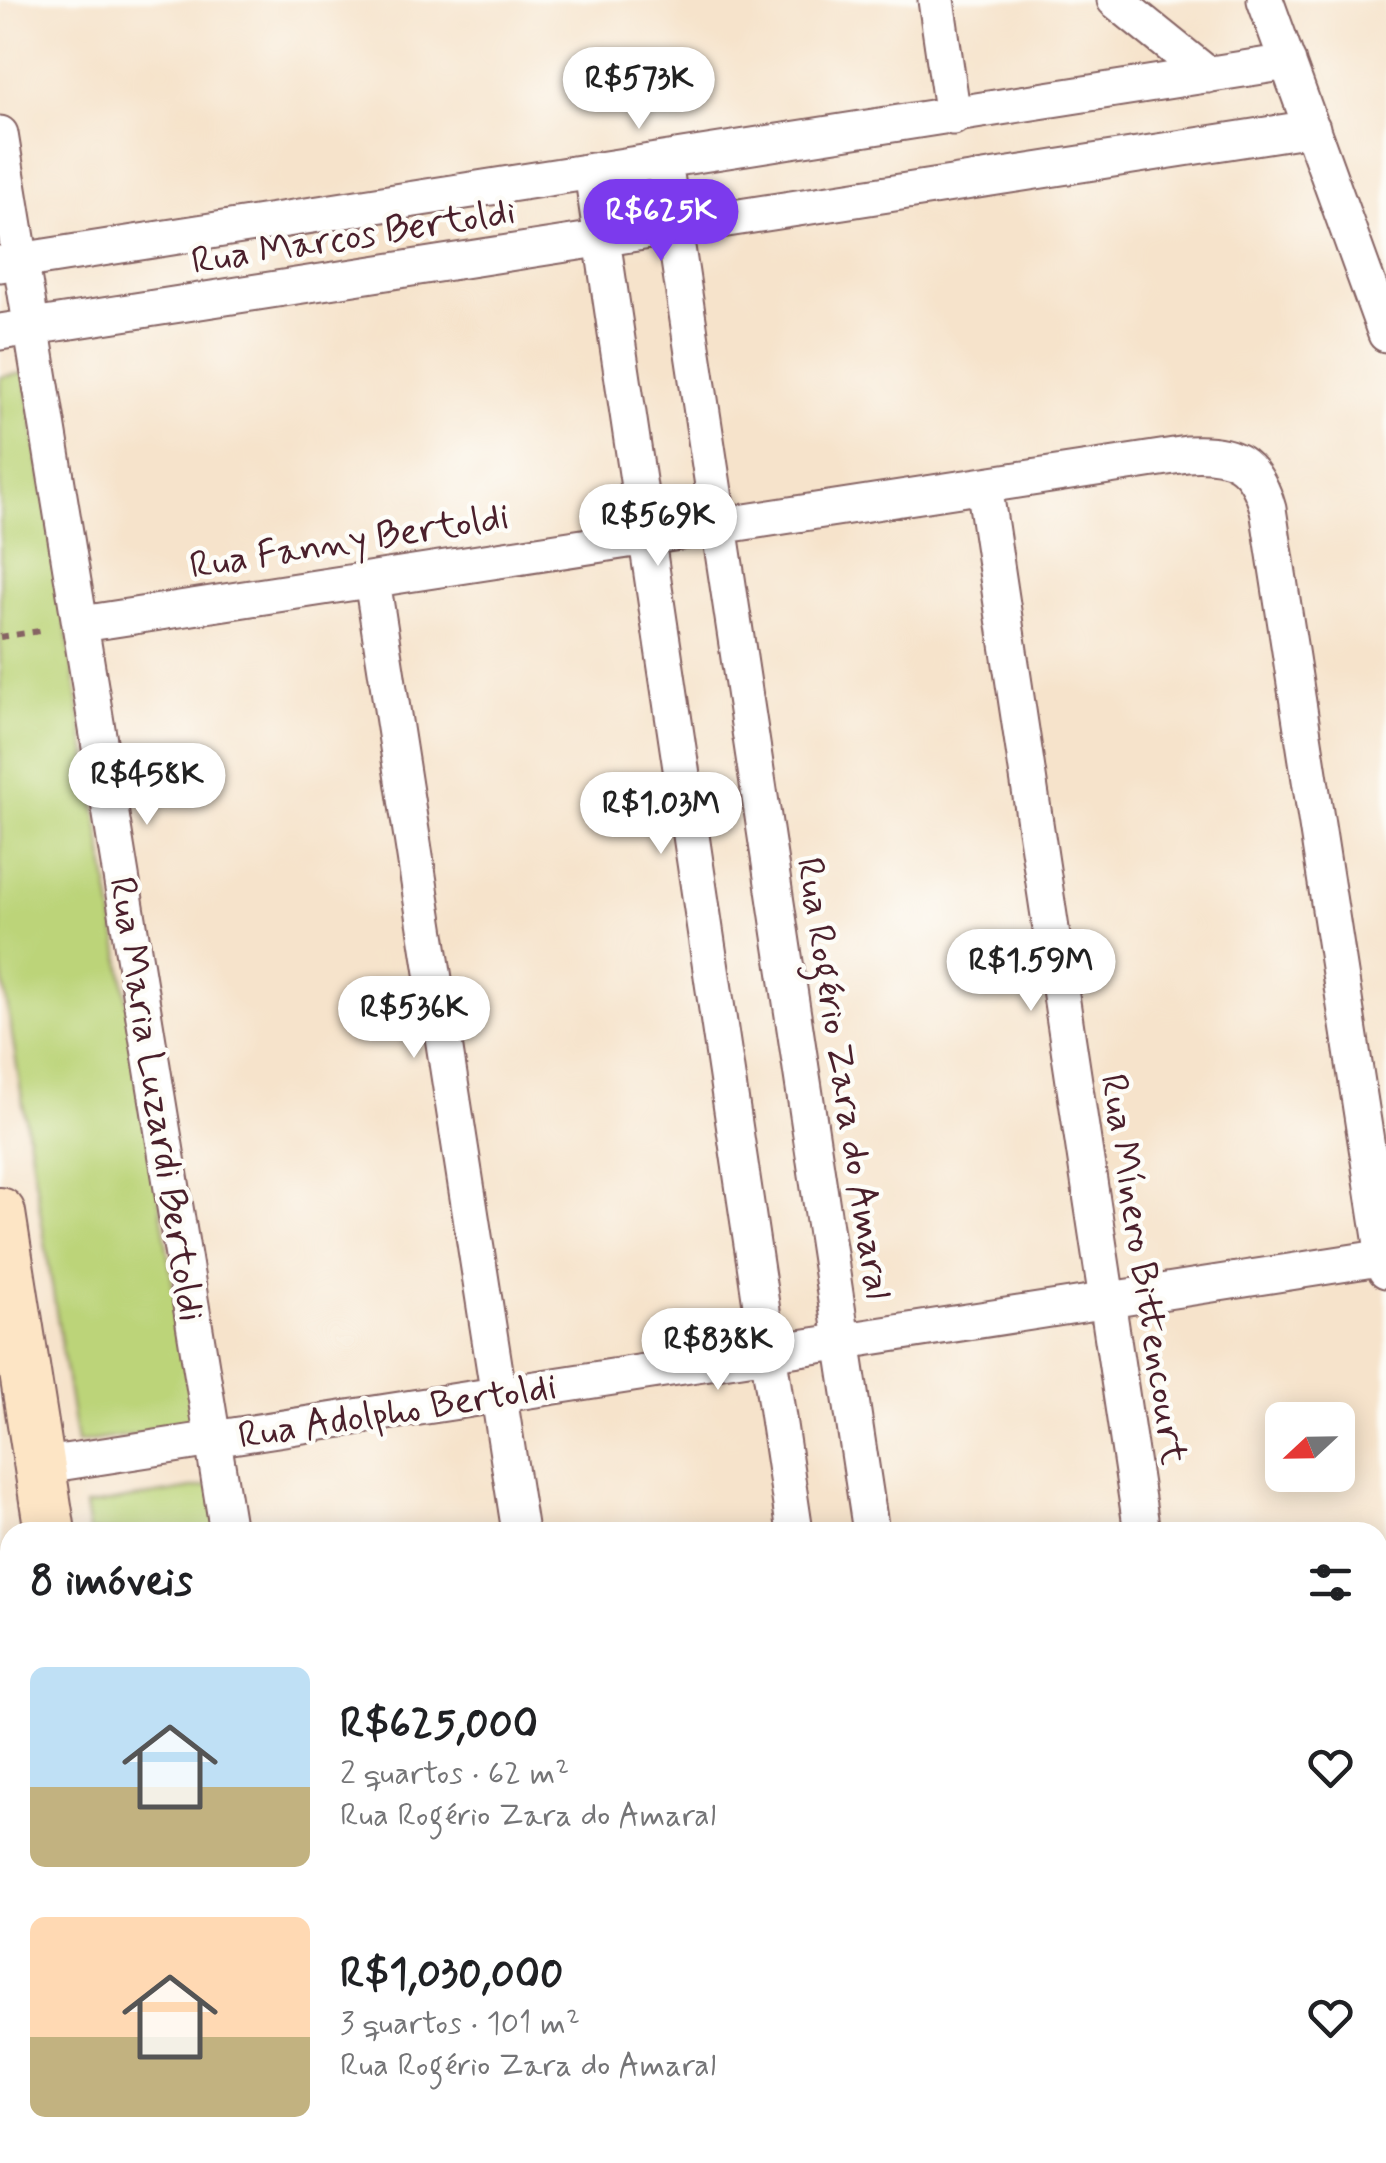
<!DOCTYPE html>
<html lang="pt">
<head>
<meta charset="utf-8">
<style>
	body { margin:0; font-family:Mynerve,sans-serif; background:#f2f2f2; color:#202124; height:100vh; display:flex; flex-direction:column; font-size:38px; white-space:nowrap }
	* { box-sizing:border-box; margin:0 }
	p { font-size:32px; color:#757577 }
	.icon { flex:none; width:55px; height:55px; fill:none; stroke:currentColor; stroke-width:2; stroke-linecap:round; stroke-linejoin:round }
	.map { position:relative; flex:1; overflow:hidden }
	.panel { position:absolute; left:0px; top:1522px; width:1388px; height:642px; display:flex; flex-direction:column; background:#fff; border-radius:30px 30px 0 0; box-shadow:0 5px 25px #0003 }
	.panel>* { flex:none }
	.needle { width:65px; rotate:248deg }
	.buttons { position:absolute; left:1265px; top:1402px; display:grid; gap:20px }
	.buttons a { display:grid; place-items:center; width:90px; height:90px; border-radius:15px; background:#fff; box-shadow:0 5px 25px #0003; font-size:50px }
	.price { position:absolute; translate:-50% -85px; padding:0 22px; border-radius:35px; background:#fff; color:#222; font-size:32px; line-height:65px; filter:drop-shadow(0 2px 5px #0008) }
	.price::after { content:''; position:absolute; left:50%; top:60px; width:30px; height:22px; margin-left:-15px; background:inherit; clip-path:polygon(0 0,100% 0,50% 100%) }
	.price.selected { background:#7c3aed; color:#fff }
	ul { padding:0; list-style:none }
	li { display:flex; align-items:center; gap:30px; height:250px; padding:0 30px }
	li span { display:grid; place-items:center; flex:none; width:280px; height:200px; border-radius:15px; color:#555 }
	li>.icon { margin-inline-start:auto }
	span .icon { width:120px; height:120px; fill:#fffc; stroke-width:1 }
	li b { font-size:42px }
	h2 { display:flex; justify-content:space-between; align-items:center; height:120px; padding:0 30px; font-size:42px }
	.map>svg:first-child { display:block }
	.green { fill:#bcd479; stroke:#837a52; stroke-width:2.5 }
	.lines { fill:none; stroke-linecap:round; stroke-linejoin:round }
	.street-casing { stroke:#866463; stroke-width:39 }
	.secondary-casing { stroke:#866463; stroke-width:54 }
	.path { stroke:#866463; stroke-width:6; stroke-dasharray:8 8; stroke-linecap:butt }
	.street { stroke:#fff; stroke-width:35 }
	.secondary { stroke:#fde5c5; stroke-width:50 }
	.labels { text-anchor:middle; stroke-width:9; stroke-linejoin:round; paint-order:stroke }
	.street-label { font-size:38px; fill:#4a1f2b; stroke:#fdfcf7 }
</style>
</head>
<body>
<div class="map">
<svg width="1386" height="2163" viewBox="0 0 1386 2163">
	<rect width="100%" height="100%" fill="#fdfcf7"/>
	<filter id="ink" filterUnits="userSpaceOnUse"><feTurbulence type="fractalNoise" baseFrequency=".01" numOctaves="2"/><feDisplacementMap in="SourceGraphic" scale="20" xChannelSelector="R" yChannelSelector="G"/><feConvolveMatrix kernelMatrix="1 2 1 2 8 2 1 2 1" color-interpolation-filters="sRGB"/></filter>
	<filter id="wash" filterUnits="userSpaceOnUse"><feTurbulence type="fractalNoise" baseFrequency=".0048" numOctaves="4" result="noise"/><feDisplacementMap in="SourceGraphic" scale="40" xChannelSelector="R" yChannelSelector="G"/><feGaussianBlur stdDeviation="2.25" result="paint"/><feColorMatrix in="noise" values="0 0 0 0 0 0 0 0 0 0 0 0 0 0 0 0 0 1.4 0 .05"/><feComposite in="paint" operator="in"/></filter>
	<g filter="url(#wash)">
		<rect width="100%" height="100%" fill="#f6e3cb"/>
		<path class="green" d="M25,373l171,1053 -119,17 -77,-483v-583z
			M216,1484l7,48h-134l-4,-26z
			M183,2155h130l2,8h-131z"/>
	</g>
	<g filter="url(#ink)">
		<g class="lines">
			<g class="street-casing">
				<path id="street" d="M936,0l17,117
					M1115,0l93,75
					M1265,0l121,334
					M0,134l228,1398
					M664,161l207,1371
					M592,172l203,1360
					M0,264l1288,-202
					M0,332l1312,-204
					M984,485l158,1047
					M372,580l148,952
					M82,624l1105,-170c47,-3 68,9 81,55l118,761
					M39,1466l1347,-209
					M0,1767l10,-2
					M0,2047l10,-2
					M329,2155l1,8
					M616,2155l2,8
					M889,2155l1,8
					M965,2155l1,8
					M1236,2155l1,8"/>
			</g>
			<g class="secondary-casing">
				<path id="secondary" d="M0,1213l50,319
					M146,2155l1,8"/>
			</g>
			<path class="path" d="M0,637l46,-7"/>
			<use href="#street" class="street"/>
			<use href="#secondary" class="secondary"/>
		</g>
	</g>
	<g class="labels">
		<g class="street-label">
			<text transform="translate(353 235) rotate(-9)" y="13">Rua Marcos Bertoldi</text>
			<text transform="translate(349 540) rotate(-9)" y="13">Rua Fanny Bertoldi</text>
			<text transform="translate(845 1078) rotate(81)" y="13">Rua Rogério Zara do Amaral</text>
			<text transform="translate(158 1099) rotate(81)" y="13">Rua Maria Luzardi Bertoldi</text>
			<text transform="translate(1145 1269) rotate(81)" y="13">Rua Mínero Bittencourt</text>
			<text transform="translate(397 1410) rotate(-9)" y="13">Rua Adolpho Bertoldi</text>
		</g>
	</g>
</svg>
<div class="buttons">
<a><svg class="needle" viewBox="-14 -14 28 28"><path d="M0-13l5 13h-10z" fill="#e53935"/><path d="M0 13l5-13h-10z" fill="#757577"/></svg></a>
</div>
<b class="price" style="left:639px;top:132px">R$573K</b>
<b class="price selected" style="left:661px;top:264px">R$625K</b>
<b class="price" style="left:658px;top:569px">R$569K</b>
<b class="price" style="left:147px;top:828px">R$458K</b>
<b class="price" style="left:661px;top:857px">R$1.03M</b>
<b class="price" style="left:1031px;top:1014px">R$1.59M</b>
<b class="price" style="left:414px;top:1061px">R$536K</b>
<b class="price" style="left:718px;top:1393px">R$838K</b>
<section class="panel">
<h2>8 imóveis<svg class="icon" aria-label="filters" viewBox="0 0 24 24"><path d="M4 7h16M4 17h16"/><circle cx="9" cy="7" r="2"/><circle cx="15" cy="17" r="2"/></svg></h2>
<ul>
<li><span style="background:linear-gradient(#bfe0f5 60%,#c2b280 0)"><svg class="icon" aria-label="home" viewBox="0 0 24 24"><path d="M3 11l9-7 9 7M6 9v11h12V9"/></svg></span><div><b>R$625,000</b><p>2 quartos · 62 m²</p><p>Rua Rogério Zara do Amaral</p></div><svg class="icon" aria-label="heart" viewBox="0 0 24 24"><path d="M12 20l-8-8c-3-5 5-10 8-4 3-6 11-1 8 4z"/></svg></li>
<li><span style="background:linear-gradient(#ffd9b3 60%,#c2b280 0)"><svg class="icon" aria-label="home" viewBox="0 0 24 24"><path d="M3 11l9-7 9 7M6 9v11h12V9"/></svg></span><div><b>R$1,030,000</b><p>3 quartos · 101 m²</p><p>Rua Rogério Zara do Amaral</p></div><svg class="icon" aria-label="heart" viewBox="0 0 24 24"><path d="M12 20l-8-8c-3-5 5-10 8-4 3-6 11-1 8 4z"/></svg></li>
</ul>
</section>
</div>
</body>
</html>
